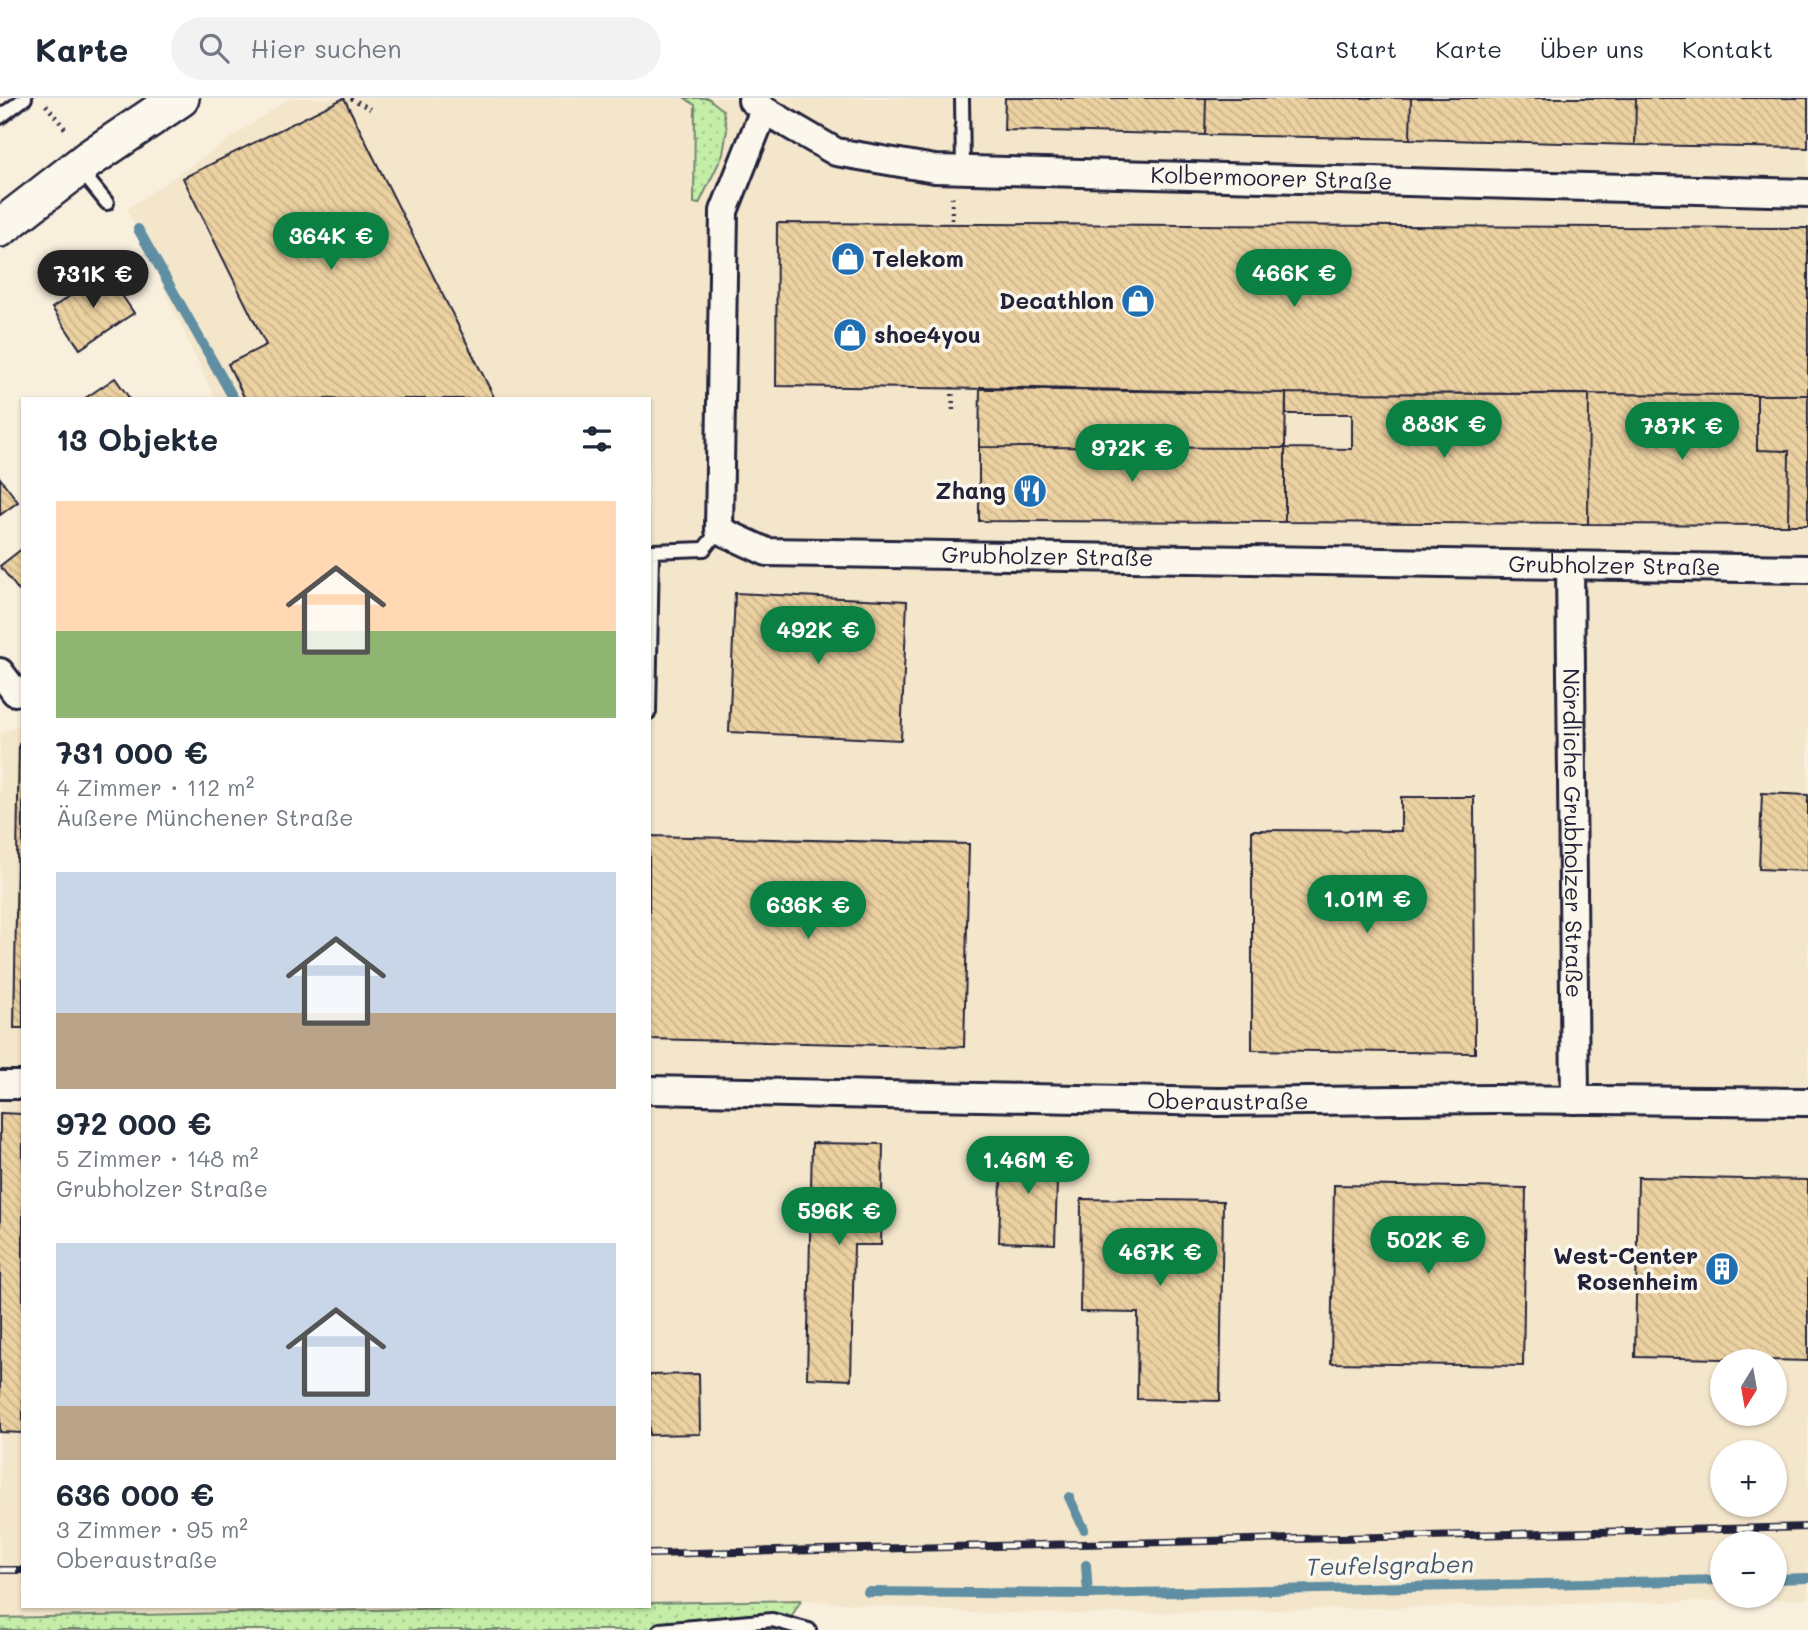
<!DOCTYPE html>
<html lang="de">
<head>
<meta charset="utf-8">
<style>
	body { margin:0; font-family:Mali,sans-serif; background:#f2f2f3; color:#1f2937; height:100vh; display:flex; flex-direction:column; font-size:26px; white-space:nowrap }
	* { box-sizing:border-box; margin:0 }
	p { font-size:23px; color:#747a83 }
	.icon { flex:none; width:38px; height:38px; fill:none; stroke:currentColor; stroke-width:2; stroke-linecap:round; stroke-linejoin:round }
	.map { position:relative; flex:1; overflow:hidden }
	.drawer { position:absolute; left:21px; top:299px; width:630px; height:1211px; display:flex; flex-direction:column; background:#fff; border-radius:0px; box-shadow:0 2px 5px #0004 }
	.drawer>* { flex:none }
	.needle { width:46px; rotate:191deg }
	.buttons { position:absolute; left:1710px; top:1251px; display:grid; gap:14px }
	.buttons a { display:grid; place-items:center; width:77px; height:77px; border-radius:50%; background:#fff; box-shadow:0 2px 5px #0004; font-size:35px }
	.price { position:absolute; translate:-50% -60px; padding:0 16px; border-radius:24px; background:#0b8043; color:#fff; font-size:23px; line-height:46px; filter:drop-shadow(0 2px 4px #0008) }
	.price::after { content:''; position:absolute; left:50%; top:42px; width:21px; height:16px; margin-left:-10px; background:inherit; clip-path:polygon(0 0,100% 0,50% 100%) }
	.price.current { background:#222; color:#fff }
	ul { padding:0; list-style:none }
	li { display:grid; align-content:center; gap:14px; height:371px; padding:0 35px }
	li span { display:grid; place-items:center; height:217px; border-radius:0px; color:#555 }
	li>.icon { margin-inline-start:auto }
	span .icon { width:126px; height:126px; fill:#fffc; stroke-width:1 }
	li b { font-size:30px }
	h2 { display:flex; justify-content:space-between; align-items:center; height:84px; padding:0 35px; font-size:30px }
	header { display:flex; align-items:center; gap:42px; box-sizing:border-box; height:98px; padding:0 35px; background:#fff; border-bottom:2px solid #e0e1e3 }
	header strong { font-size:33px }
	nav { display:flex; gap:38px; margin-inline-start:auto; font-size:24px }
	.search { width:490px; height:63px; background:#f2f2f3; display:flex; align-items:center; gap:18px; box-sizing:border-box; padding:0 24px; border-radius:38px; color:#747a83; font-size:26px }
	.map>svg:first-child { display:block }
	.built { fill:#f4e6cb; fill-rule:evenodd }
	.grass { fill:url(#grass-dots); stroke:#738872; stroke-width:2 }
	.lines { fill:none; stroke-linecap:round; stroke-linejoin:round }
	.stream { stroke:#608fa3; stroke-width:10 }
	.building { fill:url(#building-back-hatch); stroke:#22223b; stroke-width:2 }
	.lane-casing { stroke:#22223b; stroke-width:18 }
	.street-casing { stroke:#22223b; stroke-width:32 }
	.secondary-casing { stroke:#22223b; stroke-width:42 }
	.path { stroke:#22223b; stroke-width:4.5; stroke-dasharray:2 5; stroke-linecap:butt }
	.lane { stroke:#fbf7ec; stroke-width:12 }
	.street { stroke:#fbf7ec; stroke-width:26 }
	.secondary { stroke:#fbf7ec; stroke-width:37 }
	.rail-casing { stroke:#22223b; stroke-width:8 }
	.rail { stroke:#fbf7ec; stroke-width:5; stroke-dasharray:16; stroke-linecap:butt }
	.labels { text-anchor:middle; stroke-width:7; stroke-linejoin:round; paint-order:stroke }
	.street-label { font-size:23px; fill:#22223b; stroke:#fbf7ec }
	.poi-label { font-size:23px; font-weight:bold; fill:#22223b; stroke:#fbf7ec; text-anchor:end }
	.water-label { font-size:24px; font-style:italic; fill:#41586f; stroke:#fbf7ec }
</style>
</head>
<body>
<header>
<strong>Karte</strong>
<div class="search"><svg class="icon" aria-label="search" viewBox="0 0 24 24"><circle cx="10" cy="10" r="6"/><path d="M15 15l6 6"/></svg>Hier suchen</div>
<nav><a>Start</a><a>Karte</a><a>Über uns</a><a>Kontakt</a></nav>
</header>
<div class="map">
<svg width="1808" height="1532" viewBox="0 0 1808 1532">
	<defs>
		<pattern id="grass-dots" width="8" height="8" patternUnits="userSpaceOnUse" patternTransform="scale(1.75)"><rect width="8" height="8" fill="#c4eda8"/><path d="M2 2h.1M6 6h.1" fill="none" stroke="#a8cb92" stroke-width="1.8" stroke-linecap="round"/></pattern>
		<pattern id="building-back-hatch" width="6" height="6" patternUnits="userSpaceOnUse" patternTransform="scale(1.75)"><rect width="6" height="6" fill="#ecd1a1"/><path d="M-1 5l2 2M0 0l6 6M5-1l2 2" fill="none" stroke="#cab38c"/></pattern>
	</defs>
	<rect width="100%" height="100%" fill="#f8efdd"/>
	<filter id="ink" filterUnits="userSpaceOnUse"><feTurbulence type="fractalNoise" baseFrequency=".0143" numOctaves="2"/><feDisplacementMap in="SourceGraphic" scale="14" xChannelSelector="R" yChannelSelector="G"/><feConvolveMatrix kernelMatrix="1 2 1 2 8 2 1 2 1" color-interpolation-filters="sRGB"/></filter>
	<g filter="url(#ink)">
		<path class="built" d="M289,0h1519v1501l-721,15 -112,-1 -174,-13 -152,3v-1204h-434l-88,-190zM1722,1264h52v52h-52zM1722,1354h52v53h-52zM1722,1446h52v52h-52z
			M23,625v883l486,1 -509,11v-884z"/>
		<path class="grass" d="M685,0h23l15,12 4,20 -4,24 -24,50 -5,-1 1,-98z
			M801,1502l-17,30h-784v-12l509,-11 140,-1v-3z"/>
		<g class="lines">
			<path class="stream" d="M138,131l96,170
				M1069,1399l15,32
				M1086,1467l2,29 634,-14
				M1774,1481l34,-1
				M868,1494l220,2"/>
		</g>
		<path class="building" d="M344,0l33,66 118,235h-250l-17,-35 38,-19 -83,-167z
			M1005,0h201l-1,37 -201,-5z
			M1206,0h205l-1,41 -205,-4z
			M1411,0h225l-1,47 -225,-6z
			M1636,0h172v50l-173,-3z
			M777,125l1031,5v167l-522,-2 -510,-7z
			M106,174l28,41 -54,36 -28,-41z
			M115,280l15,21h-46z
			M980,289l306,6 -1,55 -306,-1z
			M1286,295l303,1 -1,130 -303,-2v-74l67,1v-35h-66z
			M1589,296l168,1v55l32,1 -1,74 -200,-1z
			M1757,297h51v130h-20l1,-74 -32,-1z
			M979,349l306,1v74l-306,-1z
			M0,380l18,24 -18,13z
			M23,450v48l-23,-30z
			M735,495l172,8 -6,139 -172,-8z
			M19,646h4v284h-9z
			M1762,695l46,2v76l-49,-2z
			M1401,699h73l1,256 -223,-3v-220l149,1z
			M649,738l320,8 -5,203 -315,-8z
			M0,1015l23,1v319l-23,-1z
			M812,1045l71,1 -2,101h-27l-3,135 -44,-2z
			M1002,1051l56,2 -3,93 -56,-2z
			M1638,1079l170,3v181l-173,-4z
			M1334,1087l192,3 -3,178 -192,-3z
			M1081,1101l142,2 -3,200 -83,-2 1,-86 -58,-1z
			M699,1276l1,60 -51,1v-60z"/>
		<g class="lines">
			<g class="lane-casing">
				<path id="lane" d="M962,0l1,72
					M0,19l25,-19
					M81,73l26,32
					M649,614l3,-161 52,-2 15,-19
					M660,1532l112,-10 37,10"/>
			</g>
			<g class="street-casing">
				<g id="street">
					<path id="s1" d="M752,2l12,10 72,42 99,17 873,24"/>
					<path id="s2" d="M764,12l-40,101 -5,319 48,22 1041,17"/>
					<path id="s3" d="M1570,467l5,535"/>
					<path d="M0,574l15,20"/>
					<path d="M0,987h23"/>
					<path id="s4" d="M649,992l569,12 276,-3 314,3"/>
				</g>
			</g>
			<g class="secondary-casing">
				<path id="secondary" d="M0,130l89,-69 91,-61"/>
			</g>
			<path class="path" d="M351,0l19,11
				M46,7l21,26
				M952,99v27
				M952,289l1,23"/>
			<use href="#lane" class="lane"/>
			<use href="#street" class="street"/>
			<use href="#secondary" class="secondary"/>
			<g class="rail-casing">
				<path id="rail" d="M649,1456l1159,-27
					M0,1472h23"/>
			</g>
			<use href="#rail" class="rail"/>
		</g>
	</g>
	<defs>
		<g id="shop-disc" transform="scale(1.75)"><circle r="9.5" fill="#1f6fb2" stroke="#fbf7ec"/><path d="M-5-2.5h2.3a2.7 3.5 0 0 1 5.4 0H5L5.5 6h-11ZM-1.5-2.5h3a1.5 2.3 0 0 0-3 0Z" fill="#fff"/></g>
		<g id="restaurant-disc" transform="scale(1.75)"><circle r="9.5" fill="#1f6fb2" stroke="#fbf7ec"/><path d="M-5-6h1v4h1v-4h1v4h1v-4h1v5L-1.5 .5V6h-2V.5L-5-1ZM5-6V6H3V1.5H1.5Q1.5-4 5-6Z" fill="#fff"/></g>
		<g id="building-disc" transform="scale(1.75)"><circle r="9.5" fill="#1f6fb2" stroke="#fbf7ec"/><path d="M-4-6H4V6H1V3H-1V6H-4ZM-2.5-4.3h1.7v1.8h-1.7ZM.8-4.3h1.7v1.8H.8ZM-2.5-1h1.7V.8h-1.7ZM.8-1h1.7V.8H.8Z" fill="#fff"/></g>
	</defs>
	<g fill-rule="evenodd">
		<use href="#shop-disc" x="848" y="161"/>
		<use href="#shop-disc" x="1138" y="203"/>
		<use href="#shop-disc" x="850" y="237"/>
		<use href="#restaurant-disc" x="1030" y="393"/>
		<use href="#building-disc" x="1722" y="1171"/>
	</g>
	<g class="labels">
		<g class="street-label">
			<text dy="8" stroke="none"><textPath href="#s1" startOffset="536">Kolbermoorer Straße</textPath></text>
			<text dy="8" stroke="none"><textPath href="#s2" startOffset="761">Grubholzer Straße</textPath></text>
			<text dy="8" stroke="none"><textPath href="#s2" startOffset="1328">Grubholzer Straße</textPath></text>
			<text dy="8" stroke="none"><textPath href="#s3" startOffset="268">Nördliche Grubholzer Straße</textPath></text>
			<text dy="8" stroke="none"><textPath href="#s4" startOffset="579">Oberaustraße</textPath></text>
		</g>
		<g class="poi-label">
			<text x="872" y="169" text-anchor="start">Telekom</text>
			<text x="1114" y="211">Decathlon</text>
			<text x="874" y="245" text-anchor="start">shoe4you</text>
			<text x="1006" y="401">Zhang</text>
			<text x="1698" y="1166">West-Center<tspan x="1698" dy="26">Rosenheim</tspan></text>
		</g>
		<g class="water-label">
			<text transform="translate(1390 1468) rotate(-1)" y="8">Teufelsgraben</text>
		</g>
	</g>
</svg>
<div class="buttons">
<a><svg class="needle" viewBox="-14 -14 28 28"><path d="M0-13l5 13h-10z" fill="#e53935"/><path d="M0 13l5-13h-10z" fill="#747a83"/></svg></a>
<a>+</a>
<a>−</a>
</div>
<b class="price" style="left:331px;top:174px">364K €</b>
<b class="price" style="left:1294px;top:211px">466K €</b>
<b class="price current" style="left:93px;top:212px">731K €</b>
<b class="price" style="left:1444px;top:362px">883K €</b>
<b class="price" style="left:1682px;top:364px">787K €</b>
<b class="price" style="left:1132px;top:386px">972K €</b>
<b class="price" style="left:818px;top:568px">492K €</b>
<b class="price" style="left:1367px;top:837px">1.01M €</b>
<b class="price" style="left:808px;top:843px">636K €</b>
<b class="price" style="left:1028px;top:1098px">1.46M €</b>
<b class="price" style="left:839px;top:1149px">596K €</b>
<b class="price" style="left:1428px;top:1178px">502K €</b>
<b class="price" style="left:1160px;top:1190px">467K €</b>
<section class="drawer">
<h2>13 Objekte<svg class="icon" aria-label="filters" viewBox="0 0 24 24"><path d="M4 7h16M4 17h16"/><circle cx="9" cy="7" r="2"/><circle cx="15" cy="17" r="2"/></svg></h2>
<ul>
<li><span style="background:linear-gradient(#ffd9b3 60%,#8fb573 0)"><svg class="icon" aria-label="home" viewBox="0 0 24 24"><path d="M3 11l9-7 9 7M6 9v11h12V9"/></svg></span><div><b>731 000 €</b><p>4 Zimmer · 112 m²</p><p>Äußere Münchener Straße</p></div></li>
<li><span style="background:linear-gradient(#c9d6e8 65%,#b9a48a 0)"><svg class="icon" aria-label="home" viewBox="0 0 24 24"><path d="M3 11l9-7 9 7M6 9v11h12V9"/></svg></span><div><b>972 000 €</b><p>5 Zimmer · 148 m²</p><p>Grubholzer Straße</p></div></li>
<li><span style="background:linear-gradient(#c9d6e8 75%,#b9a48a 0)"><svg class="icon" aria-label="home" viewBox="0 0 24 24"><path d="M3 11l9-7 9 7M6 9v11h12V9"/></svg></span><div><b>636 000 €</b><p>3 Zimmer · 95 m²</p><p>Oberaustraße</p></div></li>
</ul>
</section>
</div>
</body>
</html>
